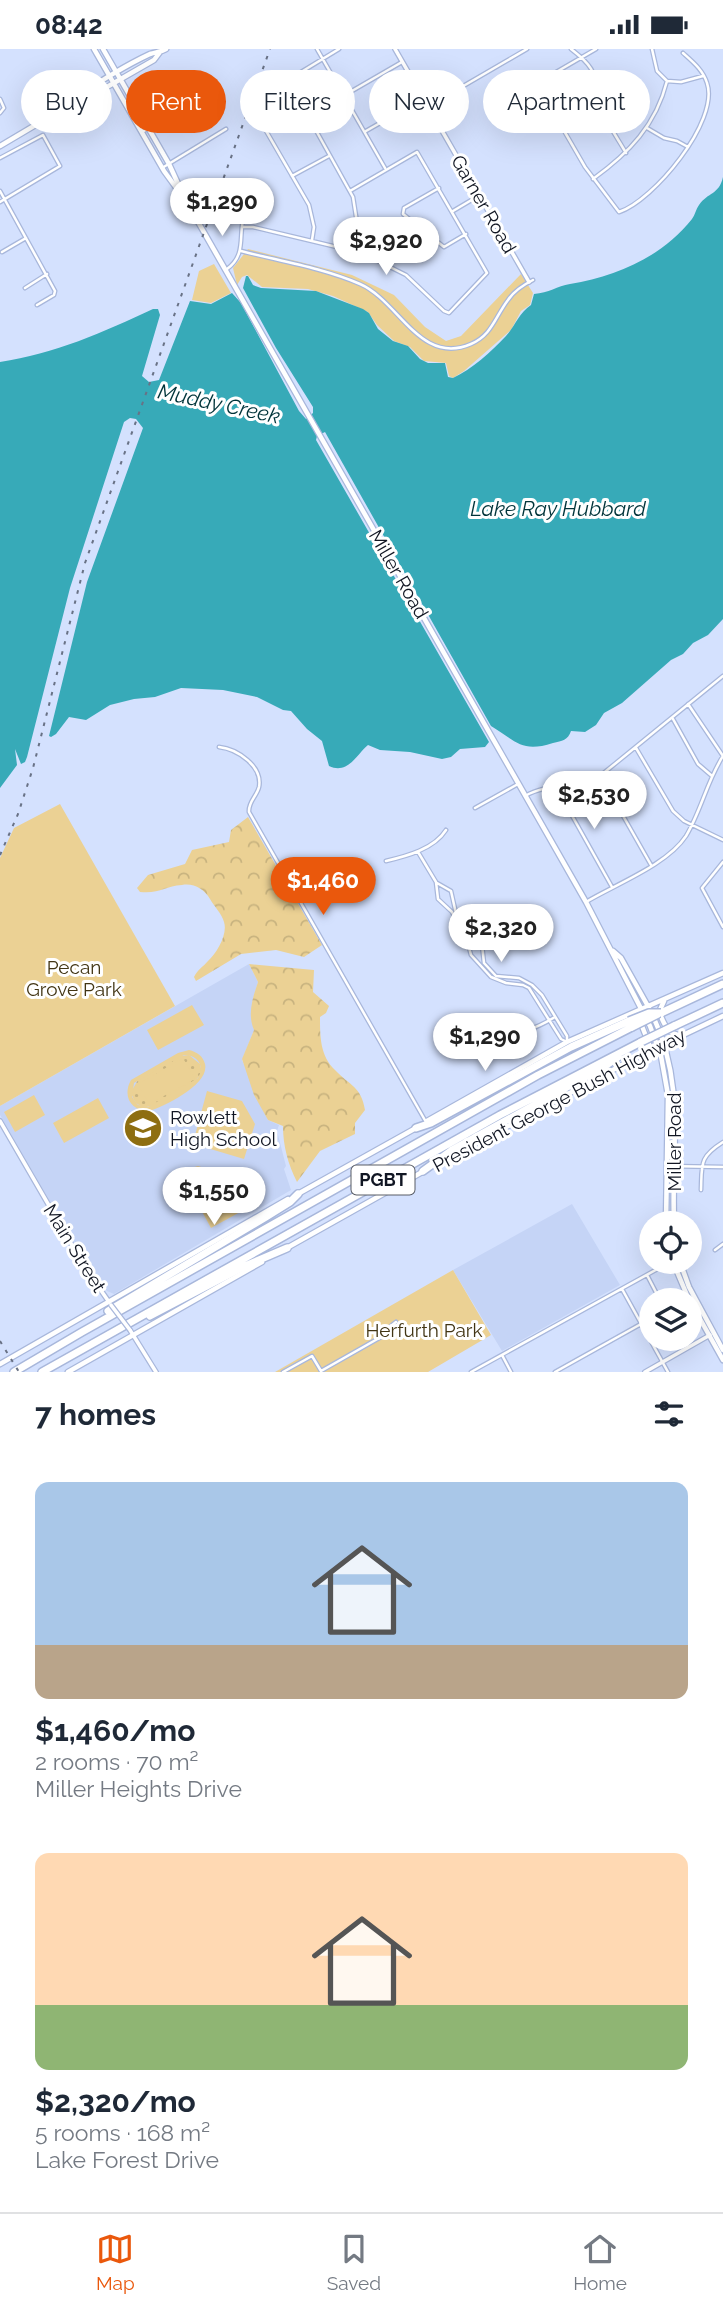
<!DOCTYPE html>
<html lang="en">
<head>
<meta charset="utf-8">
<style>
	body { margin:0; font-family:Raleway,sans-serif; background:#f2f2f3; color:#1f2937; height:100vh; display:flex; flex-direction:column; font-size:26px; white-space:nowrap }
	* { box-sizing:border-box; margin:0 }
	p { font-size:23px; color:#747a83 }
	.icon { flex:none; width:38px; height:38px; fill:none; stroke:currentColor; stroke-width:2; stroke-linecap:round; stroke-linejoin:round }
	.map { position:relative; height:1323px; overflow:hidden }
	.side { display:flex; flex-direction:column; background:#fff; flex:1 }
	.side>* { flex:none }
	.top-card { position:absolute; left:21px; top:21px; width:682px; height:63px; display:flex; gap:14px }
	.tools { position:absolute; left:639px; top:1162px; display:grid; gap:14px }
	.tools a { display:grid; place-items:center; width:63px; height:63px; border-radius:50%; background:#fff; box-shadow:0 7px 28px #0002; font-size:35px }
	.price { position:absolute; translate:-50% -60px; padding:0 16px; border-radius:24px; background:#fff; color:#222; font-size:23px; line-height:46px; filter:drop-shadow(0 2px 4px #0008) }
	.price::after { content:''; position:absolute; left:50%; top:42px; width:21px; height:16px; margin-left:-10px; background:inherit; clip-path:polygon(0 0,100% 0,50% 100%) }
	.price.on { background:#ea580c; color:#fff }
	ul { padding:0; list-style:none }
	li { display:grid; align-content:center; gap:14px; height:371px; padding:0 35px }
	li span { display:grid; place-items:center; height:217px; border-radius:14px; color:#555 }
	li>.icon { margin-inline-start:auto }
	span .icon { width:126px; height:126px; fill:#fffc; stroke-width:1 }
	li b { font-size:30px }
	h2 { display:flex; justify-content:space-between; align-items:center; height:84px; padding:0 35px; font-size:30px }
	.tag { padding:0 24px; border-radius:32px; background:#fff; box-shadow:0 7px 28px #0002; font-size:24px; line-height:63px }
	.tag.on { background:#ea580c; color:#fff }
	.status { display:flex; justify-content:space-between; align-items:center; height:49px; padding:0 35px; background:#fff; direction:ltr }
	.status svg { height:19px; fill:currentColor }
	.menu { display:flex; justify-content:space-around; align-items:center; height:98px; border-top:2px solid #e0e1e3; background:#fff; font-size:19px; color:#747a83 }
	.menu a { display:grid; justify-items:center; gap:4px }
	.menu .on { color:#ea580c }
	.map>svg:first-child { display:block }
	.built { fill:#c5d4f6 }
	.grass { fill:url(#grass-dots) }
	.forest { fill:url(#forest-crowns) }
	.green { fill:#ebd194; fill-rule:evenodd }
	.water { fill:#37aab8 }
	.lines { fill:none; stroke-linecap:round; stroke-linejoin:round }
	.minor-casing { stroke:#a8b7db; stroke-width:5 }
	.tertiary-casing { stroke:#a8b7db; stroke-width:6 }
	.secondary-casing { stroke:#a8b7db; stroke-width:7 }
	.motorway-casing { stroke:#a8b7db; stroke-width:10 }
	.minor { stroke:#fff; stroke-width:2.5 }
	.tertiary { stroke:#fff; stroke-width:3.5 }
	.secondary { stroke:#fff; stroke-width:4.5 }
	.motorway { stroke:#fff; stroke-width:7 }
	.rail { stroke:#697286; stroke-width:2; stroke-dasharray:3.5 7; stroke-linecap:butt }
	.tertiary-bridge-casing { stroke:#a8b7db; stroke-width:6; stroke-linecap:butt }
	.motorway-bridge-casing { stroke:#a8b7db; stroke-width:10; stroke-linecap:butt }
	.tertiary-bridge { stroke:#fff; stroke-width:3.5 }
	.motorway-bridge { stroke:#fff; stroke-width:7 }
	.labels { text-anchor:middle; stroke-width:6; stroke-linejoin:round; paint-order:stroke }
	.shield { fill:#fff; stroke:#585c65; stroke-width:2 }
	.shield-label { font-size:18px; font-weight:bold; fill:#111623 }
	.street-label { font-size:19px; fill:#111623; stroke:#fff }
	.park-label { font-size:19px; fill:#423514; stroke:#fff }
	.poi-label { font-size:19px; fill:#111623; stroke:#fff; text-anchor:start }
	.water-label { font-size:21px; font-style:italic; fill:#00343a; stroke:#fff }
</style>
</head>
<body>
<div class="status"><b>08:42</b><svg viewBox="0 0 49 12"><path d="M0 12V9h3v3zM5 12V6h3v6zM10 12V3h3v9zM15 12V0h3v12zM26 1h20v11H26zM47 4h2v5h-2z"/></svg></div>
<div class="map">
<svg width="723" height="1323" viewBox="0 0 723 1323">
	<defs>
		<pattern id="grass-dots" width="8" height="8" patternUnits="userSpaceOnUse" patternTransform="scale(1.75)"><rect width="8" height="8" fill="#ebd194"/><path d="M2 2h.1M6 6h.1" fill="none" stroke="#c8b37f" stroke-width="1.8" stroke-linecap="round"/></pattern>
		<pattern id="forest-crowns" width="20" height="18" patternUnits="userSpaceOnUse" patternTransform="scale(1.75)"><rect width="20" height="18" fill="#ebd194"/><path d="M2 6a3 3 0 1 1 6 0M12 15a3 3 0 1 1 6 0" fill="none" stroke="#c8b37f"/></pattern>
	</defs>
	<rect width="100%" height="100%" fill="#d4e1fe"/>
	<path class="built" d="M249,915l9,18 -6,21 2,27 -12,30 26,60 11,5 -2,6 9,35 -2,3 7,21 -177,104 -7,-3 -19,-24 -88,-152v-9z
		M572,1155l48,81 -118,66 -49,-81z"/>
	<path class="grass" d="M189,1006l11,9c1,5 2,7 0,11 -4,8 -46,32 -54,32 -9,0 -13,-7 -15,-15l7,-12 42,-24z"/>
	<path class="forest" d="M248,768l74,128 -18,12 -28,-7 -35,4 -45,27 -2,-4c4,-8 9,-10 14,-16 9,-8 20,-27 16,-39 -2,-8 -10,-16 -14,-23 -6,-10 -16,-16 -28,-14 -17,1 -22,9 -42,7l-3,-4 11,-13 37,-11 7,-14 37,-8 2,-12z
		M249,915l65,6 -1,22 16,14 -3,7 -6,4c0,19 0,39 15,53 15,16 26,16 30,40l-10,13v11l-35,17 -23,31c-9,-18 -14,-36 -14,-56l-15,-6 -14,-25 -12,-36 12,-29c-7,-16 -1,-33 4,-48z"/>
	<path class="green" d="M248,200l104,26 42,20 31,32 21,14 15,-5 60,-62 12,19 -3,12 -9,6 -10,19 -47,41 -11,7 -4,-2 -3,-13 -22,-2 -14,-14 -16,-6 -17,-16 -9,-13 -35,-16 -25,-7 -46,-2 -15,-12 -5,2 -5,8 -4,-17z
		M214,215l17,29 -20,10 -19,-3 7,-29z
		M60,755l115,202 -175,100v-248l14,-30z
		M192,956l12,20 -46,25 -11,-20z
		M189,1001c8,2 14,6 16,14 5,20 -40,42 -56,47 -18,0 -27,-15 -18,-31l47,-27zM184,1006c14,0 21,11 14,23l-50,29 -10,-2 -6,-8 2,-14z
		M183,1009l12,21 -46,25 -11,-20z
		M207,1042l35,10 13,23 -11,35 -47,-14 -3,-6z
		M34,1046l11,20 -30,17 -11,-20z
		M98,1049l11,20 -45,25 -11,-20z
		M198,1117l16,5 11,13 -27,15 -3,-2 -14,-26z
		M248,1130l12,22 -49,27 -12,-22z
		M453,1221l38,65 -63,37h-153z"/>
	<path class="water" d="M723,128v442l-15,16 -15,8 -10,11 -12,6 -49,43 -18,10 -8,12 -11,7 -14,-1c-3,9 -9,10 -18,12 -31,10 -36,-1 -62,-17l-166,-294 -8,4 -1,4 173,302 -4,5 -25,2 -9,8 -9,2 -32,-7 -30,-2 -12,-5c-11,9 -20,30 -39,21l-7,-25 -15,-12 -16,-18 -8,-1 -26,-13 -34,-7 -42,-2 -26,9 -21,2 -24,6 -24,15 -17,-3 -13,17 -5,3 -2,-1 38,-154 56,-154 -7,-9 -6,-1 -6,4 -54,166 -43,169 -2,5 -4,2 -6,-15 2,16 -17,23v-426c54,-8 104,-30 153,-53h5l2,6 -18,61 7,6 10,-2 31,-79 21,3 21,-11 9,10 58,108 7,8 7,-6v-6l-37,-59 -33,-60 3,-12h2l5,9 8,3 55,3 47,18 6,4 9,16 15,12 15,5 12,13 8,4h17l3,14 5,1c19,-9 38,-26 53,-42 9,-10 13,-23 25,-31l3,-11c15,-1 23,-8 36,-10 47,-8 92,-27 122,-65 3,-4 4,-10 7,-14 9,-13 20,-10 24,-28z"/>
	<g class="lines">
		<g class="minor-casing">
			<path id="minor" d="M317,0l68,119
				M339,0l-51,31 65,117 5,32 -4,21
				M571,0c34,26 18,29 31,61 6,15 16,29 24,43
				M596,0l-50,29 7,16 6,28 26,45 34,45c34,-11 101,-91 88,-129 -4,-13 -14,-21 -24,-30
				M667,32l14,1 22,-6
				M345,46l57,-33
				M0,50l4,9 -4,5
				M429,57l98,-57
				M260,76l5,4 44,76 5,22 -2,13
				M647,79l17,10 13,3 11,6
				M366,82l58,-33
				M142,83l76,-45
				M0,109l43,-23 17,31 -60,36
				M162,119l64,-39
				M292,127l37,-20
				M593,130c36,-26 63,-54 74,-98l-10,-10 -5,-22
				M439,139l-35,20 -1,6 41,33 22,-13
				M0,142l55,100 -1,4 -17,10
				M453,162l27,-16
				M243,178h10l109,26 44,22 38,36 5,2 38,-40 -70,-121 -67,39
				M241,202c39,10 82,17 119,33 39,17 60,82 111,60 21,-9 24,-27 37,-44 6,-9 15,-15 25,-20
				M2,203l24,-14
				M227,220c21,-15 10,-36 18,-57l12,-9 6,-1
				M25,239l22,-14
				M688,655l35,52
				M673,670l25,45 14,12
				M219,698c18,2 44,19 40,40 -2,9 -11,15 -10,25l177,310
				M636,699l37,63 11,10 39,19
				M601,728l50,88
				M556,738l56,100
				M525,747c23,-13 52,-9 75,-20l123,-100
				M475,759l43,-24
				M418,803l18,30 2,17 14,13 15,28 4,15 20,22 15,6 17,2 6,3 32,51 6,3
				M386,812c21,-5 48,-12 60,-31
				M723,813l-21,26 21,39
				M437,834l14,8 6,27 11,18 14,9 2,18 12,13 23,2 13,7 10,10 25,41v6
				M586,853c30,-18 81,-37 100,-66 15,-25 21,-55 37,-80
				M496,981c21,7 41,-2 59,-13
				M667,1117l56,1
				M701,1141c1,-26 -2,-33 22,-48
				M715,1201l8,-6
				M647,1226l13,25
				M622,1240l46,83
				M502,1306l9,17
				M283,1323l29,-16 9,15 67,-38 3,-7 5,-4
				M471,1323l190,-105 16,-5
				M555,1323l86,-48"/>
		</g>
		<g class="tertiary-casing">
			<path id="tertiary" d="M395,0l134,233
				M0,1072l84,145 25,36
				M130,1281l26,42
				M645,1323l65,-37"/>
		</g>
		<g class="secondary-casing">
			<path id="secondary" d="M94,0l70,122 16,22
				M103,0l66,115 16,35 401,703 64,124 11,30 7,39 -2,128
				M81,49c5,-11 56,-38 69,-44 6,-2 11,-2 16,-5
				M0,97l81,-48 5,1 68,-39 6,-8
				M613,902l8,7 28,50
				M664,952l-5,11c5,11 8,23 22,23
				M653,967c33,70 18,133 21,207
				M640,972l9,23 -7,9
				M427,1072l140,-79 156,-69
				M441,1113l198,-106 84,-40
				M296,1146l120,-67
				M285,1200l139,-78
				M673,1213l16,38
				M680,1213l9,25 34,63
				M690,1252l33,59
				M0,1315l288,-165
				M68,1323l194,-110"/>
		</g>
		<g class="motorway-casing">
			<path id="motorway" d="M661,964l62,-29
				M674,977l49,-23
				M416,1079l15,-5 140,-76 58,-26
				M423,1122l29,-21 150,-82 16,-11
				M108,1262l158,-94 24,-15 8,-8
				M150,1267l95,-50 42,-18
				M14,1323l68,-40 456,-257 94,-48
				M42,1323l458,-257 141,-73"/>
		</g>
		<use href="#minor" class="minor"/>
		<use href="#tertiary" class="tertiary"/>
		<use href="#secondary" class="secondary"/>
		<use href="#motorway" class="motorway"/>
		<path class="rail" d="M0,806l18,-41 15,-46 52,-205 185,-514
			M0,1292l19,31"/>
		<g class="tertiary-bridge-casing">
			<path id="tertiary-bridge" d="M111,1256l19,25"/>
		</g>
		<g class="motorway-bridge-casing">
			<path id="motorway-bridge" d="M629,972l20,-8h12
				M632,978l26,-13
				M641,993l33,-16"/>
		</g>
		<use href="#tertiary-bridge" class="tertiary-bridge"/>
		<use href="#motorway-bridge" class="motorway-bridge"/>
	</g>
	<defs>
		<g id="school-disc" transform="scale(2.0125)"><circle r="9.5" fill="#8e6e11" stroke="#fff"/><path d="M0-5L7-2L0 1L-7-2ZM-4 1L0 2.5L4 1V4Q0 6-4 4Z" fill="#fff"/></g>
	</defs>
	<g fill-rule="evenodd">
		<use href="#school-disc" x="143" y="1079"/>
	</g>
	<g class="labels">
		<rect class="shield" x="351.5" y="1116.5" width="63" height="29" rx="5"/>
		<g class="shield-label">
			<text x="383" y="1137">PGBT</text>
		</g>
		<g class="street-label">
			<text transform="translate(484 155) rotate(60)" y="7">Garner Road</text>
			<text transform="translate(399 525) rotate(60)" y="7">Miller Road</text>
			<text transform="translate(559 1051) rotate(-28)" y="7">President George Bush Highway</text>
			<text transform="translate(674 1093) rotate(-90)" y="7">Miller Road</text>
			<text transform="translate(75 1199) rotate(58)" y="7">Main Street</text>
		</g>
		<g class="park-label">
			<text x="74" y="925">Pecan<tspan x="74" dy="22">Grove Park</tspan></text>
			<text x="424" y="1288">Herfurth Park</text>
		</g>
		<g class="poi-label">
			<text x="170" y="1075">Rowlett<tspan x="170" dy="22">High School</tspan></text>
		</g>
		<g class="water-label">
			<text transform="translate(219 355) rotate(12)" y="7">Muddy Creek</text>
			<text x="558" y="467">Lake Ray Hubbard</text>
		</g>
	</g>
</svg>
<div class="tools">
<a><svg class="icon" aria-label="locate" viewBox="0 0 24 24"><circle cx="12" cy="12" r="6"/><path d="M12 2v4M12 18v4M2 12h4M18 12h4"/></svg></a>
<a><svg class="icon" aria-label="layers" viewBox="0 0 24 24"><path d="M12 4l9 5-9 5-9-5zM3 14l9 5 9-5"/></svg></a>
</div>
<b class="price" style="left:222px;top:189px">$1,290</b>
<b class="price" style="left:386px;top:228px">$2,920</b>
<b class="price" style="left:594px;top:782px">$2,530</b>
<b class="price on" style="left:323px;top:868px">$1,460</b>
<b class="price" style="left:501px;top:915px">$2,320</b>
<b class="price" style="left:485px;top:1024px">$1,290</b>
<b class="price" style="left:214px;top:1178px">$1,550</b>
<div class="top-card">
<a class="tag">Buy</a>
<a class="tag on">Rent</a>
<a class="tag">Filters</a>
<a class="tag">New</a>
<a class="tag">Apartment</a>
</div>
</div>
<section class="side">
<h2>7 homes<svg class="icon" aria-label="filters" viewBox="0 0 24 24"><path d="M4 7h16M4 17h16"/><circle cx="9" cy="7" r="2"/><circle cx="15" cy="17" r="2"/></svg></h2>
<ul>
<li><span style="background:linear-gradient(#a9c7e8 75%,#b9a48a 0)"><svg class="icon" aria-label="home" viewBox="0 0 24 24"><path d="M3 11l9-7 9 7M6 9v11h12V9"/></svg></span><div><b>$1,460/mo</b><p>2 rooms · 70 m²</p><p>Miller Heights Drive</p></div></li>
<li><span style="background:linear-gradient(#ffd9b3 70%,#8fb573 0)"><svg class="icon" aria-label="home" viewBox="0 0 24 24"><path d="M3 11l9-7 9 7M6 9v11h12V9"/></svg></span><div><b>$2,320/mo</b><p>5 rooms · 168 m²</p><p>Lake Forest Drive</p></div></li>
</ul>
</section>
<nav class="menu">
<a class="on"><svg class="icon" aria-label="map" viewBox="0 0 24 24"><path d="M3 6l6-2 6 2 6-2v14l-6 2-6-2-6 2zM9 4v14M15 6v14"/></svg>Map</a>
<a><svg class="icon" aria-label="saved" viewBox="0 0 24 24"><path d="M7 4h10v16l-5-4-5 4z"/></svg>Saved</a>
<a><svg class="icon" aria-label="home" viewBox="0 0 24 24"><path d="M3 11l9-7 9 7M6 9v11h12V9"/></svg>Home</a>
</nav>
</body>
</html>
